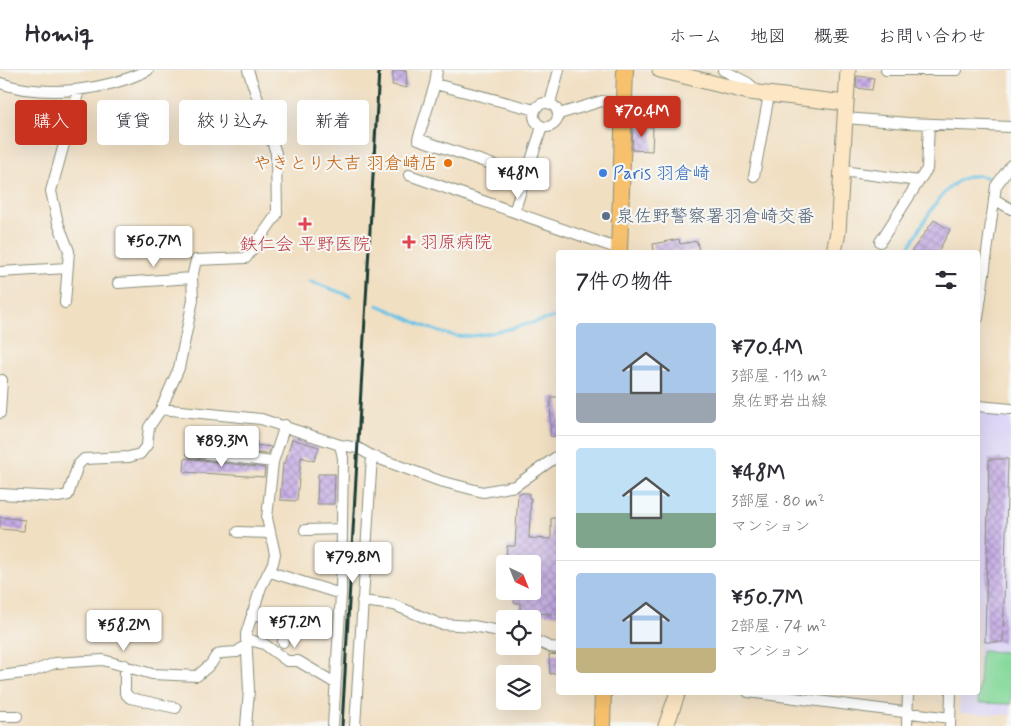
<!DOCTYPE html>
<html lang="ja">
<head>
<meta charset="utf-8">
<style>
	body { margin:0; font-family:Mynerve,"Klee One",sans-serif; background:#f2f2f3; color:#2b2b33; height:100vh; display:flex; flex-direction:column; font-size:19px; white-space:nowrap }
	* { box-sizing:border-box; margin:0 }
	p { font-size:16px; color:#7c7c81 }
	.icon { flex:none; width:28px; height:28px; fill:none; stroke:currentColor; stroke-width:2; stroke-linecap:round; stroke-linejoin:round }
	.map { position:relative; flex:1; overflow:hidden }
	.panel { position:absolute; left:556px; top:180px; width:424px; height:445px; display:flex; flex-direction:column; background:#fff; border-radius:5px; box-shadow:0 5px 20px #0002 }
	.panel>* { flex:none }
	.guide { position:absolute; left:15px; top:30px; width:466px; height:45px; display:flex; gap:10px }
	.needle { width:32px; rotate:137deg }
	.buttons { position:absolute; left:496px; top:485px; display:grid; gap:10px }
	.buttons a { display:grid; place-items:center; width:45px; height:45px; border-radius:5px; background:#fff; box-shadow:0 5px 20px #0002; font-size:25px }
	.price { position:absolute; translate:-50% -42px; padding:0 11px; border-radius:5px; background:#fff; color:#222; font-size:16px; line-height:32px; filter:drop-shadow(0 1px 2px #0008) }
	.price::after { content:''; position:absolute; left:50%; top:30px; width:15px; height:11px; margin-left:-8px; background:inherit; clip-path:polygon(0 0,100% 0,50% 100%) }
	.price.current { background:#c8321e; color:#fff }
	ul { padding:0; list-style:none }
	li { display:flex; align-items:center; gap:15px; height:125px; padding:0 20px }
	li+li { border-top:1px solid #e1e1e2 }
	li span { display:grid; place-items:center; flex:none; width:140px; height:100px; border-radius:5px; color:#555 }
	li>.icon { margin-inline-start:auto }
	span .icon { width:60px; height:60px; fill:#fffc; stroke-width:1 }
	li b { font-size:21px }
	h2 { display:flex; justify-content:space-between; align-items:center; height:60px; padding:0 20px; font-size:21px }
	.tag { padding:0 18px; border-radius:5px; background:#fff; box-shadow:0 5px 20px #0002; font-size:18px; line-height:45px }
	.tag.current { background:#c8321e; color:#fff }
	header { display:flex; align-items:center; gap:30px; box-sizing:border-box; height:70px; padding:0 25px; background:#fff; border-bottom:1px solid #e1e1e2 }
	header strong { font-size:24px }
	nav { display:flex; gap:28px; margin-inline-start:auto; font-size:18px }
	.map>svg:first-child { display:block }
	.built { fill:#ddd5f6 }
	.green { fill:#85d99b; stroke:#528b68 }
	.lines { fill:none; stroke-linecap:round; stroke-linejoin:round }
	.stream { stroke:#68c3e6; stroke-width:3 }
	.building { fill:url(#building-cross-hatch) }
	.street-casing { stroke:#888e7b; stroke-width:12 }
	.secondary-casing { stroke:#888e7b; stroke-width:17 }
	.primary-casing { stroke:#888e7b; stroke-width:18 }
	.street { stroke:#fff; stroke-width:10 }
	.secondary { stroke:#fce6c4; stroke-width:15 }
	.primary { stroke:#f7c06c; stroke-width:16 }
	.rail { stroke:#1f3d34; stroke-width:3 }
	.food-dot { fill:#e8710a; stroke:#f6f6f2; stroke-width:2 }
	.shop-dot { fill:#3f7fe0; stroke:#f6f6f2; stroke-width:2 }
	.service-dot { fill:#5c6f8a; stroke:#f6f6f2; stroke-width:2 }
	.health-dot { fill:#e0444e; stroke:#f6f6f2; stroke-width:2 }
	.labels { text-anchor:middle; stroke-width:4.5; stroke-linejoin:round; paint-order:stroke }
	.food-label { font-size:18px; fill:#c56008; stroke:#f6f6f2; text-anchor:end }
	.shop-label { font-size:18px; fill:#366cbe; stroke:#f6f6f2; text-anchor:start }
	.service-label { font-size:18px; fill:#4e5e75; stroke:#f6f6f2; text-anchor:start }
	.health-label { font-size:18px; fill:#be3a42; stroke:#f6f6f2; text-anchor:start }
</style>
</head>
<body>
<header>
<strong>Homiq</strong>
<nav><a>ホーム</a><a>地図</a><a>概要</a><a>お問い合わせ</a></nav>
</header>
<div class="map">
<svg width="1011" height="656" viewBox="0 0 1011 656">
	<defs>
		<pattern id="building-cross-hatch" width="8" height="8" patternUnits="userSpaceOnUse" patternTransform="scale(1.25)"><rect width="8" height="8" fill="#c5aae6"/><path d="M0 0l8 8M0 8l8-8" fill="none" stroke="#9f8cbb"/></pattern>
	</defs>
	<rect width="100%" height="100%" fill="#f6f6f2"/>
	<filter id="ink" filterUnits="userSpaceOnUse"><feTurbulence type="fractalNoise" baseFrequency=".02" numOctaves="2"/><feDisplacementMap in="SourceGraphic" scale="10" xChannelSelector="R" yChannelSelector="G"/><feConvolveMatrix kernelMatrix="1 2 1 2 8 2 1 2 1" color-interpolation-filters="sRGB"/></filter>
	<filter id="wash" filterUnits="userSpaceOnUse"><feTurbulence type="fractalNoise" baseFrequency=".0096" numOctaves="4" result="noise"/><feDisplacementMap in="SourceGraphic" scale="20" xChannelSelector="R" yChannelSelector="G"/><feGaussianBlur stdDeviation="1.12" result="paint"/><feColorMatrix in="noise" values="0 0 0 0 0 0 0 0 0 0 0 0 0 0 0 0 0 1.4 0 .05"/><feComposite in="paint" operator="in"/></filter>
	<g filter="url(#wash)">
		<rect width="100%" height="100%" fill="#f1dfc2"/>
		<path class="built" d="M978,340l33,3v302l-51,-2v-20l18,-1z"/>
		<path class="green" d="M981,581l30,1v52l-32,-1 -1,-2z"/>
		<g class="lines">
			<path class="stream" d="M906,182c19,-29 46,-96 89,-71
				M310,211l40,15
				M377,235c27,10 50,26 79,31 24,3 77,-14 103,-20"/>
		</g>
		<g id="blocks">
			<path class="building" d="M393,0h13l1,18 -15,-3z
				M857,6l17,2 -2,12 -16,-2z
				M633,56l20,1 -1,24 -20,-1z
				M934,150l16,10 -12,22h-27z
				M679,169l1,5 17,-3 2,11h-45l-1,-8z
				M551,327h8v40l-9,-1z
				M190,368l67,4 -1,3 15,2 -3,7 -79,-8z
				M292,369l27,8 -5,14 -13,-4 -4,44 -17,-1 3,-37h2z
				M185,388l80,10 -1,9 -80,-5z
				M989,389h19l-5,183h-18z
				M318,404h17l-1,30h-17z
				M518,423h11v5h2l-2,40 22,1v-21h8v97l-39,-4v-8h-6l1,-12h17v-27h-26l1,-18h8z
				M0,447l25,3 -1,11 -24,-2z
				M549,584l10,1v18l-9,1z"/>
		</g>
	</g>
	<g filter="url(#ink)">
		<use href="#blocks" fill-opacity="0" stroke="#888e7b" stroke-width="1"/>
		<g class="lines">
			<g class="street-casing">
				<path id="street" d="M723,0l25,13 12,10
					M886,0h71
					M0,13c45,15 105,8 148,-13
					M435,14l2,-14
					M534 45a12 12 0 1 1 24 0a12 12 0 1 1-24 0Z
					M550,33l9,-33
					M559,44l43,-13 22,5
					M845,48l63,5 103,4
					M842,101l77,10 8,-12 2,-45
					M409,105l210,74
					M526,106l-108,-37 17,-55 100,26
					M754,106l15,-81
					M994,129l17,10
					M514,142l28,-85
					M880,172l39,-61
					M0,202l67,-4
					M118,213l74,-5
					M65,233l4,-52 -11,-28 -7,-32 28,-101
					M978,248l18,-132 15,-21
					M978,336l33,3
					M161,339l100,10 79,26 18,3 14,8 68,25 43,11 32,-6 44,-31
					M0,343l2,-33
					M192,382l81,10
					M0,424l58,3 10,-2 10,-30 6,-6 45,-2 11,-3 7,-9 2,-18 12,-18 18,-41 14,-68 -1,-22 4,-18 50,-2 31,-44 -1,-61 -28,-83
					M305,460l37,-1
					M238,462l31,1
					M270,502l71,22
					M362,531l32,4 46,19 33,2 32,6
					M252,543l36,12
					M246,569l18,5 23,17h11l37,22
					M532,569l18,8 9,1
					M283,572l9,-30
					M125,595v28l5,5 46,10
					M0,606l31,-4 24,-9 48,-3 49,14 45,2 14,-12 5,-8 5,-3 16,-1 9,-7
					M748,622l202,26
					M0,646h17
					M246,656l3,-36 -3,-56 15,-47 12,-24 2,-9 -8,-36 6,-56 12,-37
					M333,656l8,-132 2,-136 -3,-13
					M355,656l17,-270
					M907,656l1,-34
					M950,656l1,-34"/>
			</g>
			<g class="secondary-casing">
				<path id="secondary" d="M660,0l89,22 97,11
					M834,182l4,-20 10,-162
					M666,656l12,-34"/>
			</g>
			<g class="primary-casing">
				<path id="primary" d="M619,182l6,-182
					M602,656l1,-34"/>
			</g>
			<use href="#street" class="street"/>
			<use href="#secondary" class="secondary"/>
			<use href="#primary" class="primary"/>
			<path class="rail" d="M342,656l37,-656"/>
		</g>
	</g>
	<circle class="food-dot" cx="448" cy="93" r="5"/>
	<circle class="shop-dot" cx="603" cy="103" r="5"/>
	<circle class="service-dot" cx="606" cy="146" r="5"/>
	<g class="health-dot">
		<path d="M302.5 146.5h5v5h5v5h-5v5h-5v-5h-5v-5h5z"/>
		<path d="M406.5 164.5h5v5h5v5h-5v5h-5v-5h-5v-5h5z"/>
	</g>
	<g class="labels">
		<g class="food-label">
			<text x="438" y="99">やきとり大吉 羽倉崎店</text>
		</g>
		<g class="shop-label">
			<text x="613" y="109">Paris 羽倉崎</text>
		</g>
		<g class="service-label">
			<text x="616" y="152">泉佐野警察署羽倉崎交番</text>
		</g>
		<g class="health-label">
			<text x="420" y="178">羽原病院</text>
			<text x="305" y="180" text-anchor="middle">鉄仁会 平野医院</text>
		</g>
	</g>
</svg>
<div class="buttons">
<a><svg class="needle" viewBox="-14 -14 28 28"><path d="M0-13l5 13h-10z" fill="#e53935"/><path d="M0 13l5-13h-10z" fill="#7c7c81"/></svg></a>
<a><svg class="icon" aria-label="locate" viewBox="0 0 24 24"><circle cx="12" cy="12" r="6"/><path d="M12 2v4M12 18v4M2 12h4M18 12h4"/></svg></a>
<a><svg class="icon" aria-label="layers" viewBox="0 0 24 24"><path d="M12 4l9 5-9 5-9-5zM3 14l9 5 9-5"/></svg></a>
</div>
<b class="price current" style="left:642px;top:68px">¥70.4M</b>
<b class="price" style="left:518px;top:130px">¥48M</b>
<b class="price" style="left:154px;top:198px">¥50.7M</b>
<b class="price" style="left:222px;top:398px">¥89.3M</b>
<b class="price" style="left:353px;top:514px">¥79.8M</b>
<b class="price" style="left:295px;top:579px">¥57.2M</b>
<b class="price" style="left:124px;top:582px">¥58.2M</b>
<div class="guide">
<a class="tag current">購入</a>
<a class="tag">賃貸</a>
<a class="tag">絞り込み</a>
<a class="tag">新着</a>
</div>
<section class="panel">
<h2>7件の物件<svg class="icon" aria-label="filters" viewBox="0 0 24 24"><path d="M4 7h16M4 17h16"/><circle cx="9" cy="7" r="2"/><circle cx="15" cy="17" r="2"/></svg></h2>
<ul>
<li><span style="background:linear-gradient(#a9c7e8 70%,#9aa5b1 0)"><svg class="icon" aria-label="home" viewBox="0 0 24 24"><path d="M3 11l9-7 9 7M6 9v11h12V9"/></svg></span><div><b>¥70.4M</b><p>3部屋 · 113 m²</p><p>泉佐野岩出線</p></div></li>
<li><span style="background:linear-gradient(#bfe0f5 65%,#7fa58c 0)"><svg class="icon" aria-label="home" viewBox="0 0 24 24"><path d="M3 11l9-7 9 7M6 9v11h12V9"/></svg></span><div><b>¥48M</b><p>3部屋 · 80 m²</p><p>マンション</p></div></li>
<li><span style="background:linear-gradient(#a9c7e8 75%,#c2b280 0)"><svg class="icon" aria-label="home" viewBox="0 0 24 24"><path d="M3 11l9-7 9 7M6 9v11h12V9"/></svg></span><div><b>¥50.7M</b><p>2部屋 · 74 m²</p><p>マンション</p></div></li>
</ul>
</section>
</div>
</body>
</html>
